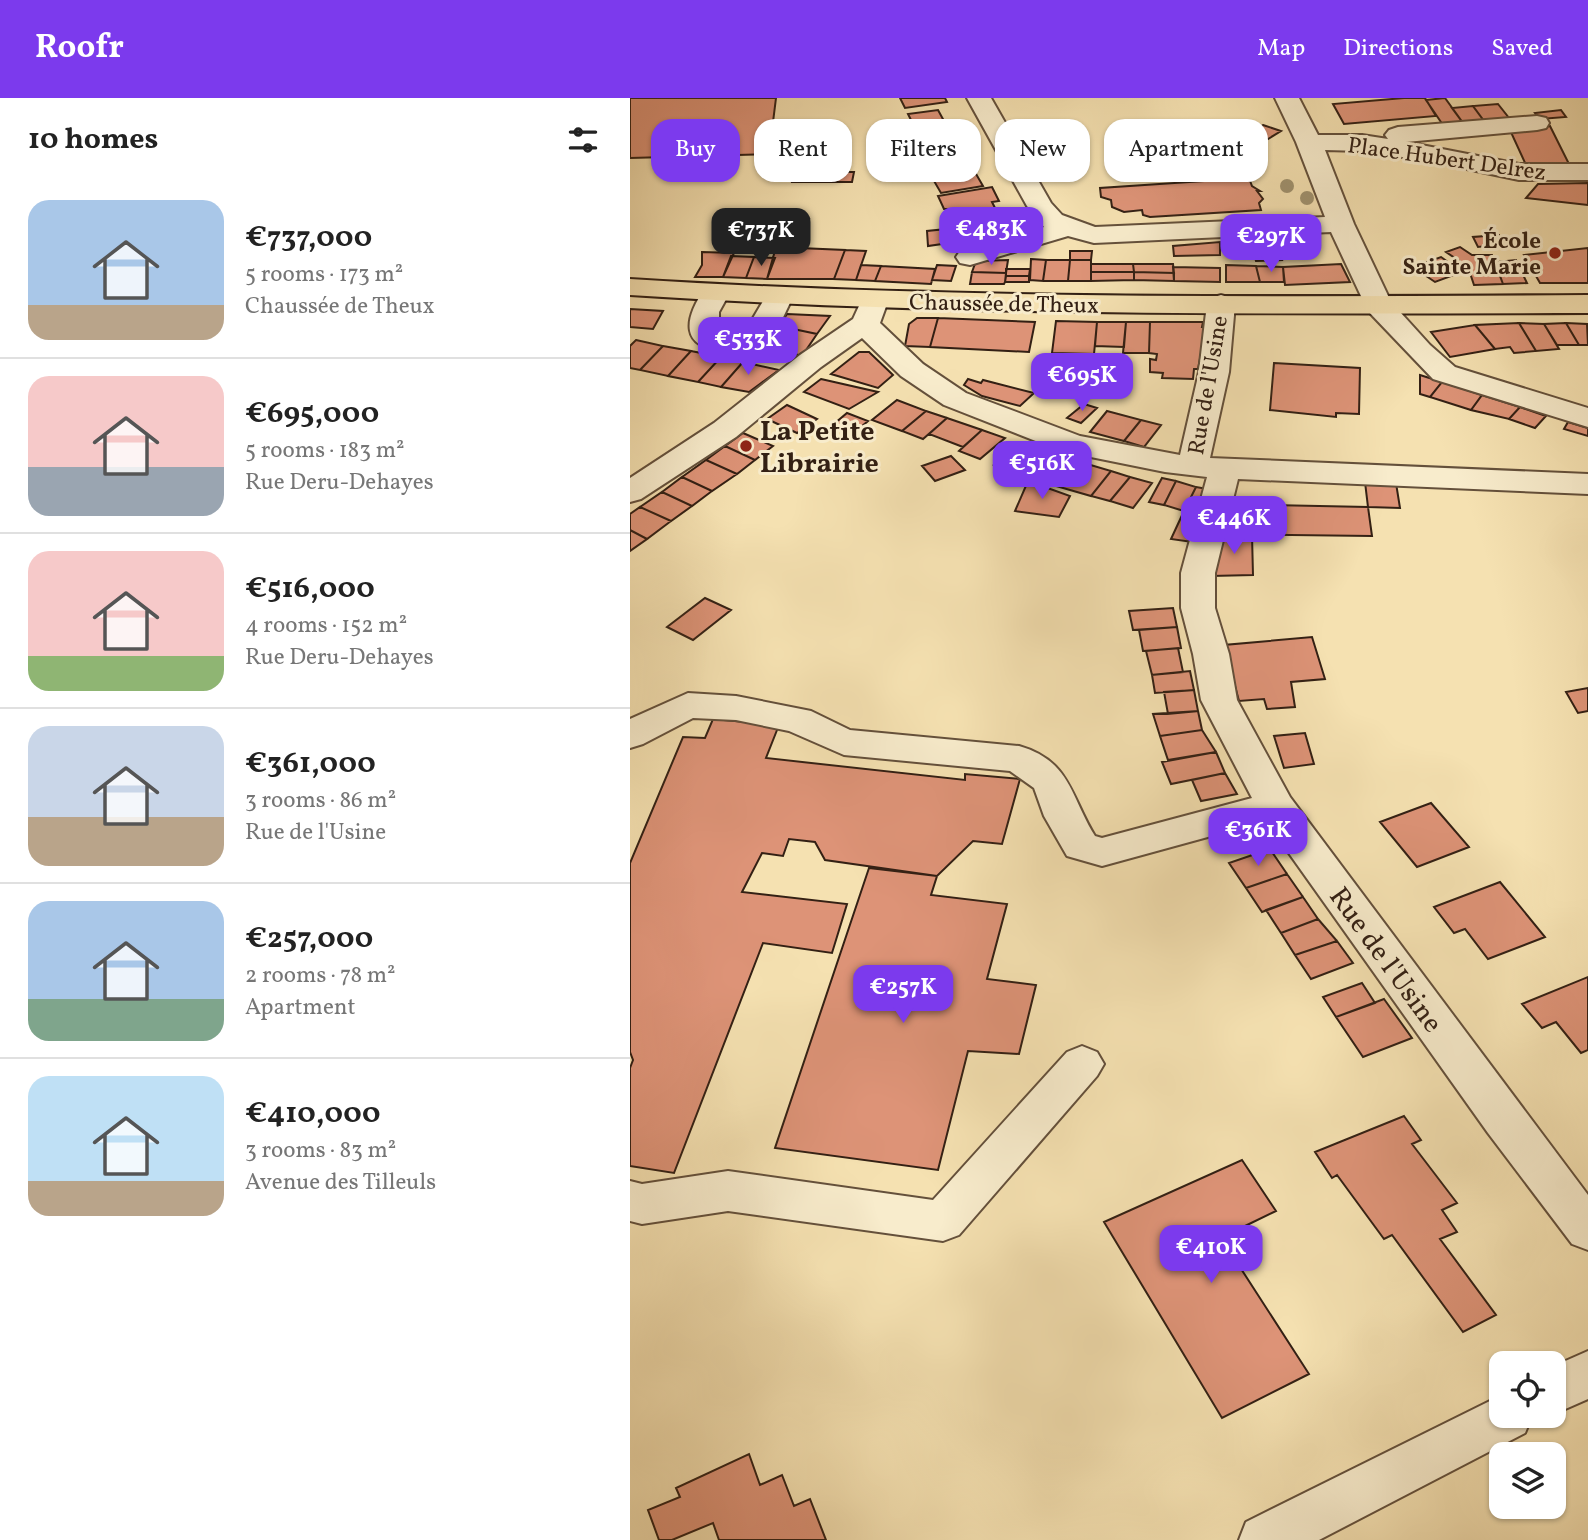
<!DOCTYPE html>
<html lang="en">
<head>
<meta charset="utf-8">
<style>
	body { margin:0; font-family:Vollkorn,serif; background:#f2f2f2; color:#222; height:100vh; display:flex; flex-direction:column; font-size:26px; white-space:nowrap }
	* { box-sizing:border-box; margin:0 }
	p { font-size:23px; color:#767676 }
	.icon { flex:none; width:38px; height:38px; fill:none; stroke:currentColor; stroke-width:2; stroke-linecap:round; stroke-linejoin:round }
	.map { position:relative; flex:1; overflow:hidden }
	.panel { display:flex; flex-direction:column; background:#fff; width:630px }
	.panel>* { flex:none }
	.guide { position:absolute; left:21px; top:21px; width:665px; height:63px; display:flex; gap:14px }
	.fabs { position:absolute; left:859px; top:1253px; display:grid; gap:14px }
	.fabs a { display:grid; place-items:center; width:77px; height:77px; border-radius:14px; background:#fff; box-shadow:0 2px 5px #0004; font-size:35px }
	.price { position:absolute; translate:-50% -60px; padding:0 16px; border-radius:14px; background:#7c3aed; color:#fff; font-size:23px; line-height:46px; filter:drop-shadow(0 2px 4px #0008) }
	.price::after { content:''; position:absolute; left:50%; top:42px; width:21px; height:16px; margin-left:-10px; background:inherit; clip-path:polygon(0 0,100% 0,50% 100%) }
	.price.active { background:#222; color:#fff }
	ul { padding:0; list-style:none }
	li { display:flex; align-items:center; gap:21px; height:175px; padding:0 28px }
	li+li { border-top:2px solid #e0e0e0 }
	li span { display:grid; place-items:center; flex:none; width:196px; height:140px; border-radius:21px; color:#555 }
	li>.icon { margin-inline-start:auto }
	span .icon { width:84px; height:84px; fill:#fffc; stroke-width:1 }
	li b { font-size:30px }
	h2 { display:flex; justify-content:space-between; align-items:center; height:84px; padding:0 28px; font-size:30px }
	.tag { padding:0 24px; border-radius:21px; background:#fff; box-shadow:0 2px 5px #0004; font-size:24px; line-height:63px }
	.tag.active { background:#7c3aed; color:#fff }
	header { display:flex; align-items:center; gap:42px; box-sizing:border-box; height:98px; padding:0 35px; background:#7c3aed; color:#fff }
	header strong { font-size:33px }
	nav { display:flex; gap:38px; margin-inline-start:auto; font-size:24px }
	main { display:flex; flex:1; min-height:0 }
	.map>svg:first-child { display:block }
	.building { fill:#dd9377; stroke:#332014; stroke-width:2 }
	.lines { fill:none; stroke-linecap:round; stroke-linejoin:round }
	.minor-casing { stroke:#64503b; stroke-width:4 }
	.major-casing { stroke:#332014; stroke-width:4 }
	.minor { fill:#f8eccc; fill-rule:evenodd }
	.major { fill:#f5e1b1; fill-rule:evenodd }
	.tree { fill:#a0926f }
	.poi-dot { fill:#8f2418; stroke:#f8eccc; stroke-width:2.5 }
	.labels { text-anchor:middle; stroke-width:6; stroke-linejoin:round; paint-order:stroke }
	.far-street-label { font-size:23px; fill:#332014; stroke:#f8eccc }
	.far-poi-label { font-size:23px; font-weight:bold; fill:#332014; stroke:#f8eccc; text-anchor:end }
	.poi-label { font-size:28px; font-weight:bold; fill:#332014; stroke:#f8eccc; text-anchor:start }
	.street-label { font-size:28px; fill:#332014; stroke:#f8eccc }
</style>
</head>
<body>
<header>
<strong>Roofr</strong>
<nav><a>Map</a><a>Directions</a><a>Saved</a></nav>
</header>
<main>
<section class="panel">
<h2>10 homes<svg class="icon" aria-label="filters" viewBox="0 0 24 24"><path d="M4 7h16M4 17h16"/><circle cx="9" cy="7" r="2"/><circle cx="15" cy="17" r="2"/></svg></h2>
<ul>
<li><span style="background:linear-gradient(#a9c7e8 75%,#b9a48a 0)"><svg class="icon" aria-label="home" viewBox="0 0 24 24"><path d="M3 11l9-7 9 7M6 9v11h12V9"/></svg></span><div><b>€737,000</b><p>5 rooms · 173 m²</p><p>Chaussée de Theux</p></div></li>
<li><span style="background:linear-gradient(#f6c9c9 65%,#9aa5b1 0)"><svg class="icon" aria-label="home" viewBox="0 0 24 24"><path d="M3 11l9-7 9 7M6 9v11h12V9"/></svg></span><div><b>€695,000</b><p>5 rooms · 183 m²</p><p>Rue Deru-Dehayes</p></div></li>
<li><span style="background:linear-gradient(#f6c9c9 75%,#8fb573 0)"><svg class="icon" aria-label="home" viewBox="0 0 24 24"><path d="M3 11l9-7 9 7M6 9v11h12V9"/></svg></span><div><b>€516,000</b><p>4 rooms · 152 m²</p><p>Rue Deru-Dehayes</p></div></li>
<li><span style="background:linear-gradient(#c9d6e8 65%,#b9a48a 0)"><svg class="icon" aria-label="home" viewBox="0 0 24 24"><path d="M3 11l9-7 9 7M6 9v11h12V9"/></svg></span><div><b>€361,000</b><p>3 rooms · 86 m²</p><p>Rue de l'Usine</p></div></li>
<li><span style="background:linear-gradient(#a9c7e8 70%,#7fa58c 0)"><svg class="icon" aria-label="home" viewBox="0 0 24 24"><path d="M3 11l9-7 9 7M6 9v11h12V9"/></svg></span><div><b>€257,000</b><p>2 rooms · 78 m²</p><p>Apartment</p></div></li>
<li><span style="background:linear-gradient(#bfe0f5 75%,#b9a48a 0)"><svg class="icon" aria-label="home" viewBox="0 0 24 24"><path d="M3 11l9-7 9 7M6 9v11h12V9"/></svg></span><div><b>€410,000</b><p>3 rooms · 83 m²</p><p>Avenue des Tilleuls</p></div></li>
</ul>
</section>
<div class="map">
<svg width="958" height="1442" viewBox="0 0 958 1442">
	<rect width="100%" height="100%" fill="#f5e1b1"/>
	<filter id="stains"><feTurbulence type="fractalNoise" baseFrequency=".00286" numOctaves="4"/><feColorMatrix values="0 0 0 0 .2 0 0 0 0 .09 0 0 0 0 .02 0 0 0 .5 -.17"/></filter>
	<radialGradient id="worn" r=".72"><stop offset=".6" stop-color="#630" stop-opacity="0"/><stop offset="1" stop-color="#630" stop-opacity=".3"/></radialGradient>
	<path class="building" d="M0,0h146l-7,56 -139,4z
		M270,0h45l2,4 -42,6z
		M774,0h21l11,18 -92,8 -11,-20z
		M815,0l18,25 -20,2 -17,-25z
		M868,6l11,14 -25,3 -11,-15z
		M843,8l11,15 -21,2 -11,-15z
		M308,12l12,22 -31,4 -11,-22z
		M931,12l5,7 -26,2 -5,-6z
		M633,27l18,6 -34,21 -18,-6z
		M920,28l19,38 -43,1 -17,-37z
		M335,42l10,17 -44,7 -9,-17z
		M512,52l9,11 -16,3 -9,-11z
		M342,69l11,19 -42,7 -11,-19z
		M164,74h60l-2,10h-60z
		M619,80l3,8 8,5h-3l6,8 -4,4 2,7 -111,7 -7,-2 -1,-5 -18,2 -12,-5 -1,-7 -10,-3 -1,-9z
		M958,85v22l-62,-7 12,-14z
		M362,89l7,14 -7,1 4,8 -43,6 -4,-7h-5l-6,-13z
		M155,120l24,1 -8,24 -23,-1z
		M346,128l1,13 -49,7 -1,-15z
		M869,137l5,9 -26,3 -5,-10z
		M645,142l7,20 -26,1 -6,-20z
		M590,144v13l-46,1 -1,-10z
		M146,149l69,3 -11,29h-67z
		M830,149l12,8h20l11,29 -29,1 -6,-18 -22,-15z
		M958,150v35h-48l-16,-28z
		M215,152l21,1 -10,29 -22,-1z
		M440,153h22l-1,9h-21z
		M72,154l32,1 -11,24h-28l7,-12z
		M101,158l23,1 -8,21 -23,-1z
		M124,159l21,1 -8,21 -21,-1z
		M811,159l21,15 -27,10 -22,-15z
		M401,161l15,1 -3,21 -13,-1z
		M378,162l-2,13 -34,-1 4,-11z
		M416,162h24l-2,21h-25z
		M440,162h21v21h-23z
		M886,162l11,23 -24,1 -8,-22z
		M461,166h42l1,8h-43z
		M503,166h40l1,9 -40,-1z
		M711,166l9,18 -65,3 -2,-18z
		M231,167l20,1 -6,15 -19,-1z
		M307,167l19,1 -5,15 -19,-1z
		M596,167l30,1 4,16h-34z
		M251,168l54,3 -4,15 -56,-3z
		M626,168l27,1 1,15h-24z
		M543,169l47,1v14l-46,-1z
		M376,171h24l-1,7h-23z
		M342,174l34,1 -1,9 -1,2h-34z
		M461,174h43v8l-43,1z
		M504,174l40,1v8l-40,-1z
		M376,178h23v6h-24z
		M0,211l33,2 -10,18 -23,-2z
		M157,216l43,2 -13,18 -38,-8z
		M287,220h21l-8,29 -25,-1 4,-22z
		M308,220l97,4 -6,30 -99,-5z
		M426,223l41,1 -3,32 -42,-1z
		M467,224h29l-2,25 -29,-1z
		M496,224h24l-1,31h-26z
		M520,224h53l-1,5h4l-8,42h-4l-1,10 -31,-1 1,-5 -13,-1v-13l6,1 1,-6 -8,-1z
		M889,225l25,1 15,25 -23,2z
		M889,225l17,28 -22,2 -4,-6 -15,2 -20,-24z
		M936,225l21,1 1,21h-9z
		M936,225l13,22h-22l-13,-21z
		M845,227l20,24 -45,8 -19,-25z
		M149,228l38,8 -15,22 -37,-10z
		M6,242l27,6 -23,24 -10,-2v-22z
		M33,248l28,5 -23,25 -28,-6z
		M61,253l30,6 -23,25 -30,-6z
		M229,254h10l24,23 -15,13 -47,-14z
		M91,259l22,5 -22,25 -23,-5z
		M113,264l36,8 -30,22 -28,-5z
		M644,265l86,5 -1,46 -23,-1v4l-66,-7z
		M465,270l16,3 -6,9 -16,-3z
		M790,277l22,7 -12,15 -10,-3z
		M191,281l57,13 -29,17 -45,-17z
		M338,281l13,4 2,-3 51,13 -14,13 -38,-10 -18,-11z
		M812,284l40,13 -11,15 -41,-13z
		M852,297l38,12 -11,12 -38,-9z
		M267,302l29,11 -24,20 -30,-11z
		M454,306l13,4 -16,15 -14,-5z
		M157,307l30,14 -20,14 -30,-14z
		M890,309l26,9 -11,12 -26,-9z
		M296,313l21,7 -24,21 -21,-8z
		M477,313l34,9 -17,21 -34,-9z
		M217,315l21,8 -13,11 -21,-8z
		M317,320l35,12 -19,17 -34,-13z
		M511,322l20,5 -17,22 -20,-6z
		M938,324l20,6v8l-24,-7z
		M352,332l23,8 -25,21 -21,-8z
		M113,335l30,13 -18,14 -30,-14z
		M389,345l21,8 -24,22 -22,-8z
		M95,348l30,14 -18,14 -31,-14z
		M410,353l32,9 -21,23 -35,-10z
		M321,358l14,14 -30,11 -13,-15z
		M76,362l31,14 -25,17 -30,-14z
		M447,363l34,10 -20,25 -35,-10z
		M481,373l19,6 -20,24 -19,-5z
		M52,379l30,14 -20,15 -30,-14z
		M500,379l22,6 -19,25 -23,-7z
		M532,380l14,3 -12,24 -15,-3z
		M398,383l42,15 -11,21 -44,-6z
		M546,383l20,6 -12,24 -20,-6z
		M735,384l31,1 4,25 -32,-1z
		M566,389l17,3 -13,24 -16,-3z
		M32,394l30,14 -21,15 -31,-14z
		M597,406l141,3 4,29 -152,-2z
		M10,409l31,14 -24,18 -17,-9v-16z
		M554,413l16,3 -8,28 -21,-3z
		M0,432l17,9 -17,12z
		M590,436l32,1 1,40 -42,1z
		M75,500l26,12 -38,30 -26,-13z
		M543,510l4,19 -44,3 -4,-19z
		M547,529l4,21 -38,3 -4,-21z
		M682,539l13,42 -34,3 4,25 -28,2 -3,-10 -25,2 -15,-56z
		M548,550l5,24 -31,3 -6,-24z
		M560,573l4,19 -39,3 -3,-18z
		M958,590v23l-10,2 -12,-21z
		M564,592l4,21 -30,3 -4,-22z
		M568,613l4,19 -42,6 -7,-22z
		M83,621l66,6 -13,33 199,22v-6l55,5 -18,65 -29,-3 -36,35 -112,-16 -10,-18 -26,-3 -6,17 -21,-3 -20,39 105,12 -15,49 -69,-10 -89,230 -44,-7v-98l3,-8 -3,-8v-189l53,-126 22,1z
		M572,632l14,22 -48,8 -8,-24z
		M675,635l9,31 -30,4 -10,-32z
		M586,654l9,21 -54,11 -9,-22z
		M595,675l12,21 -36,7 -9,-21z
		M801,705l38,44 -52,20 -37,-45z
		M640,751l17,25 -41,14 -17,-25z
		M239,770l68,8 -6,19 76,9 -20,75 49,6 -17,69 -51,-3 -30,119 -163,-22z
		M657,776l16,23 -41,15 -16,-24z
		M870,784l45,55 -57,22 -23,-30 -11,4 -20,-26z
		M673,799l15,22 -37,14 -15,-23z
		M688,821l19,22 -42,14 -14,-22z
		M707,843l16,22 -42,16 -16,-24z
		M958,879v73l-7,3 -25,-31 -14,6 -20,-24z
		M732,885l13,20 -39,14 -13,-20z
		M754,901l28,39 -49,19 -27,-40z
		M774,1018l17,24 -9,4 45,59 -15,7 15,22 -17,7 56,76 -33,17 -71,-97 -8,4 -47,-64 -5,3 -17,-26z
		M612,1062l34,51 -33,16 16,24 -23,10 73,113 -87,44 -118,-196z
		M119,1356l11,31 22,-10 12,31 16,-7 16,41h-107l-6,-17 -41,17h-13l-11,-30 32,-13 -4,-9z"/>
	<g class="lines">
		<g class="minor-casing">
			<path id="minor" d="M337,0h24l60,105 11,12 33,12 230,-10 -29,-75 -21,-44h24l19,37h44l26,4 -3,-4 4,-5 9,-3 139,-11 9,2 3,5 -3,5 -9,2 -131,12 113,22h69v16h-69l-90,-19 -67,-10 -37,-1 29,74 37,78 39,43 25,22 133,41v19l-155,-48 -65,-68 -37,-79 -237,11 -26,-7 -98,29 -10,-2 -4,-6 4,-6 84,-24 -17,-21z
				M85,188l10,2 4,6 -10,18v20l21,3 6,-5 23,-39 10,-2 10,2 4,6c-9,17 -18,43 -36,53 -10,5 -22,2 -32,1 -46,-3 -41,-32 -20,-63z
				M244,194l10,3 4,6 -8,22 43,41 43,29 114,43 100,19 19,-83 8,-68 4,-6 10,-3 10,3 4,6 -6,68 -19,86 378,16v20l-350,-15 -23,94v35l14,46 8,46 53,97 298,398v55l-16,-6 -84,-111 -222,-312 -164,45 -35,-10 -23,-40 -10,-28 -24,-17 -166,-16 -55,-24 -53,-11 -43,-2 -50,26 -13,4v-29l58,-26 48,3 75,15 39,19 169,16c52,15 51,50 76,90l7,2 150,-40 -51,-98 -8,-46 -12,-46v-35l26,-96 -42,-5 -104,-21 -117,-46 -43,-29 -39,-38 -41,29 -85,70 -95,62 -11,3v-24l84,-55 86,-68 53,-36 11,-24z
				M452,948l15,6 7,12 -7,12 -138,159 -16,6 -215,-30 -86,13 -12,-3v-40l12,3 86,-13 205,29 134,-148z
				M958,1253v48l-34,15v-48z
				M872,1297v21h30l-7,17 -206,107h-80l7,-18z"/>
		</g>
		<g class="major-casing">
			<path id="major" d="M0,181c319,20 638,18 958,16v18c-320,1 -639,3 -958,-18z"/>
		</g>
		<use href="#minor" class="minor"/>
		<use href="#major" class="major"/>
	</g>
	<g class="tree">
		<circle cx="596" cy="71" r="7"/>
		<circle cx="657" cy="88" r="7"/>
		<circle cx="677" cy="100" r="7"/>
	</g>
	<g class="poi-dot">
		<circle cx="925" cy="155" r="7"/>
		<circle cx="116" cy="348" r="7"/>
	</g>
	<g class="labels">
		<g class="far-street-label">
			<text transform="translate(817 60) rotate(8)" y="8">Place Hubert Delrez</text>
			<text transform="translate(374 205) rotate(1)" y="8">Chaussée de Theux</text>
			<text transform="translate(577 287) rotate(-80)" y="8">Rue de l'Usine</text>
		</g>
		<g class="far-poi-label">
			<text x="911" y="150">École<tspan x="911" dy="26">Sainte Marie</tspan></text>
		</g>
		<g class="poi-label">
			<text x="130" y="342">La Petite<tspan x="130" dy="32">Librairie</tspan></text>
		</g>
		<g class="street-label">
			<text transform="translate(757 861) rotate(54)" y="10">Rue de l'Usine</text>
		</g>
	</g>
	<rect width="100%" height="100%" filter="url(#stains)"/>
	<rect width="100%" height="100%" fill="url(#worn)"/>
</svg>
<div class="fabs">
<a><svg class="icon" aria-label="locate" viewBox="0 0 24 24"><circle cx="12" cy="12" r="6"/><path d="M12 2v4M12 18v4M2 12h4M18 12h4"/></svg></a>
<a><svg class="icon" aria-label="layers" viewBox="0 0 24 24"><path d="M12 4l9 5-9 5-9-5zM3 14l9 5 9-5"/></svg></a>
</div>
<b class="price" style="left:361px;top:169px">€483K</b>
<b class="price active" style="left:131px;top:170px">€737K</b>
<b class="price" style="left:641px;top:176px">€297K</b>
<b class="price" style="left:118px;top:279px">€533K</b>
<b class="price" style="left:452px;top:315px">€695K</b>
<b class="price" style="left:412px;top:403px">€516K</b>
<b class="price" style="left:604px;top:458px">€446K</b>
<b class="price" style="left:628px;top:770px">€361K</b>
<b class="price" style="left:273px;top:927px">€257K</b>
<b class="price" style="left:581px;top:1187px">€410K</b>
<div class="guide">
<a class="tag active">Buy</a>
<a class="tag">Rent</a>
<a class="tag">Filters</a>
<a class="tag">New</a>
<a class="tag">Apartment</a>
</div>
</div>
</main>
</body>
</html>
